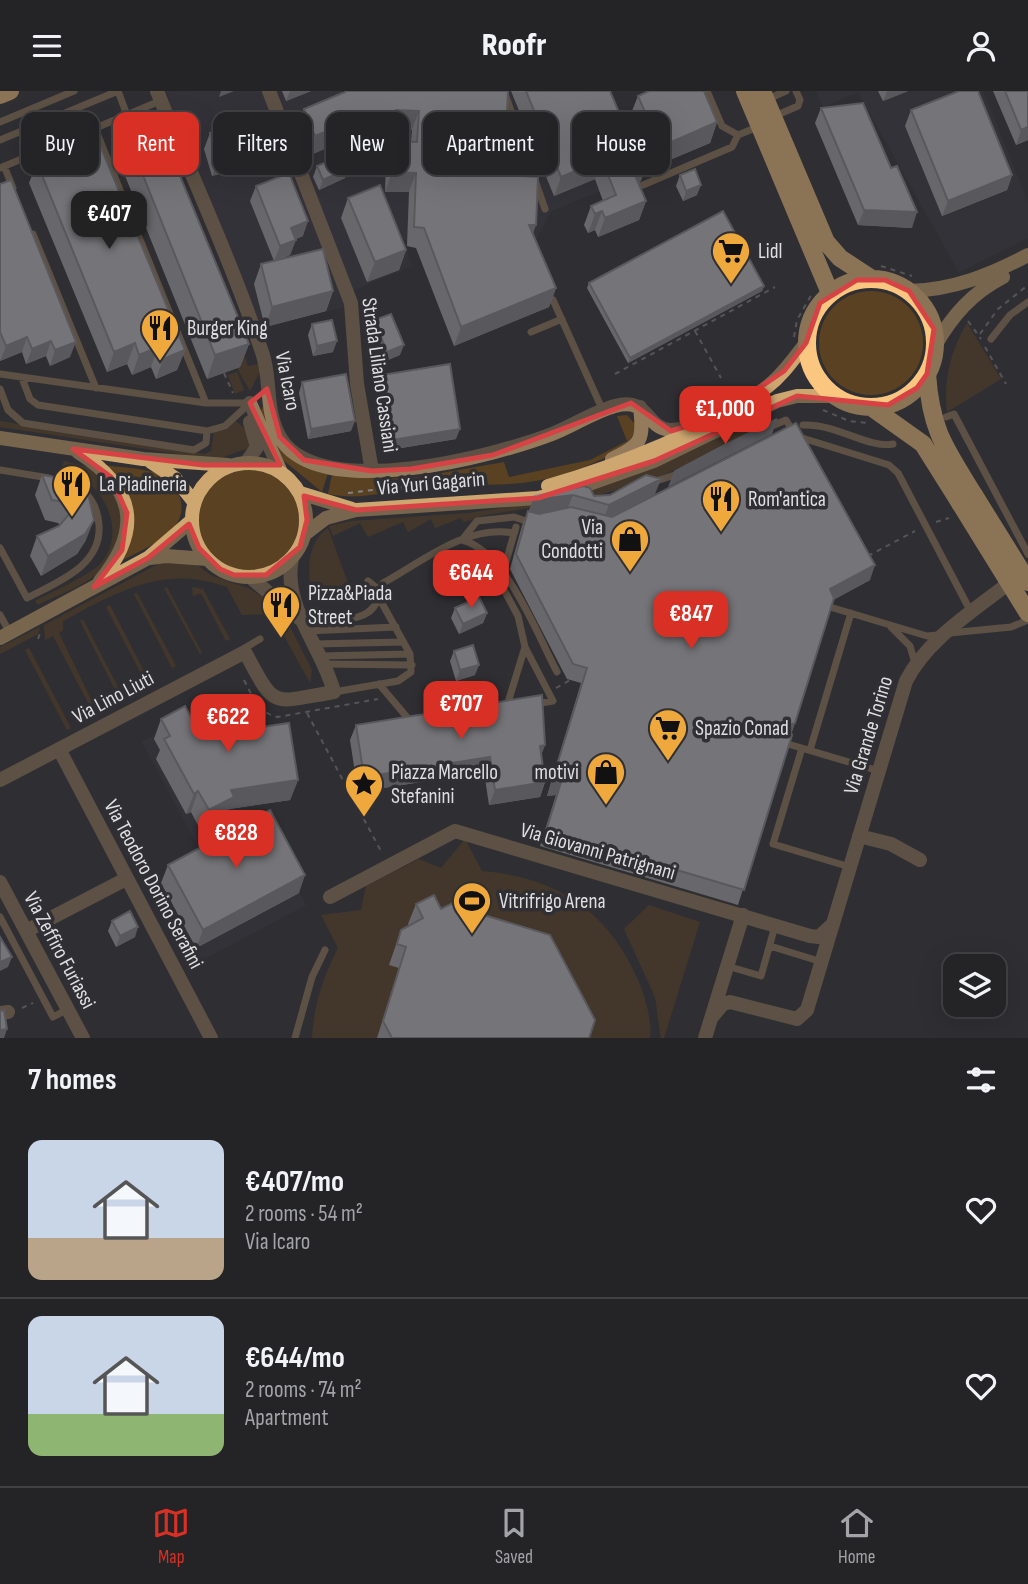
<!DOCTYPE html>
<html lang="en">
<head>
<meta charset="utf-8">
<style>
	body { margin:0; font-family:"Sofia Sans Condensed",sans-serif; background:#2c2b2e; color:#f1f3f6; height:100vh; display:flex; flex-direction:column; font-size:26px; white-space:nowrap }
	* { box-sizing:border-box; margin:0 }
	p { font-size:23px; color:#a3a4a7 }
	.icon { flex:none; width:38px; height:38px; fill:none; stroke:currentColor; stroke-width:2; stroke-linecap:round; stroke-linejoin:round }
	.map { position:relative; height:947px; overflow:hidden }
	.details { display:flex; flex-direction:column; background:#242326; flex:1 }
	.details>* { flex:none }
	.hud { position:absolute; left:21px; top:21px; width:987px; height:63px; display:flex; gap:14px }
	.buttons { position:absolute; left:943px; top:863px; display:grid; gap:14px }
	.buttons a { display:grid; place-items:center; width:63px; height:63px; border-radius:14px; background:#242326; box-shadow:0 7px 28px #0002,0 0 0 2px #414043; font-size:35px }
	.price { position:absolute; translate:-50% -60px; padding:0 16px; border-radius:14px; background:#d93025; color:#fff; font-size:23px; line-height:46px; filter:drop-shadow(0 2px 4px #0008) }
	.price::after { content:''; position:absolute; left:50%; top:42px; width:21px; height:16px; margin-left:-10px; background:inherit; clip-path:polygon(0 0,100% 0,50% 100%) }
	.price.current { background:#222; color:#fff }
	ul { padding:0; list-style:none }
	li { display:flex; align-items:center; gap:21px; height:175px; padding:0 28px }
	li+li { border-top:2px solid #414043 }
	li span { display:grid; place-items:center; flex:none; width:196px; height:140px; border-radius:14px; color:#555 }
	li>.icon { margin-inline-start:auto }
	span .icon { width:84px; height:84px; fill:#fffc; stroke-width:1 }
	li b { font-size:30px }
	h2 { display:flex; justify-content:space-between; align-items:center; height:84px; padding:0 28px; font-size:30px }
	.pill { padding:0 24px; border-radius:14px; background:#242326; box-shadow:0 7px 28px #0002,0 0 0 2px #414043; font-size:24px; line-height:63px }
	.pill.current { background:#d93025; color:#fff }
	header { display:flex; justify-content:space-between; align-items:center; height:91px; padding:0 28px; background:#242326; font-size:32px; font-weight:800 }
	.dock { display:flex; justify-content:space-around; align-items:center; height:98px; border-top:2px solid #414043; background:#242326; font-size:19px; color:#a3a4a7 }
	.dock a { display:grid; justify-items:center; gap:4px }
	.dock .current { color:#d93025 }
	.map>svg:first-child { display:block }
	.built { fill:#3b3740 }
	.green { fill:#594121 }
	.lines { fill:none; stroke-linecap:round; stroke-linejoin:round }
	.path { stroke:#838285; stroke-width:2; stroke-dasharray:5 5; stroke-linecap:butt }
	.lane { stroke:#947b5b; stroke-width:7 }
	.street { stroke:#947b5b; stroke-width:14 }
	.secondary { stroke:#cea670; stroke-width:14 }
	.primary { stroke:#fac680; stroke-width:18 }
	.primary-bridge { stroke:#fac680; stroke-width:18 }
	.wall { fill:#aeacb0 }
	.shaded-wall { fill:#8d8c90 }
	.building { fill:#cac8cd; stroke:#8d8c90; stroke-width:2 }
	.marked { fill:none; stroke:#d74344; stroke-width:5; stroke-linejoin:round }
	.labels { text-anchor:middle; stroke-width:7; stroke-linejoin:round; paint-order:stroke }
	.poi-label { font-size:21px; fill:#dfdee1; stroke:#302f33; text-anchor:start }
	.street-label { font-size:21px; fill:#dfdee1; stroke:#302f33 }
</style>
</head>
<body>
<header><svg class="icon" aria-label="menu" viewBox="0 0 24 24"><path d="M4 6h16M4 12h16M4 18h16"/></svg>Roofr<svg class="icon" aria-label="person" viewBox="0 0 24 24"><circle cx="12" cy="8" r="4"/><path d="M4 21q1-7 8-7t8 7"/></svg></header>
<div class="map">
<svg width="1028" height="947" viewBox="0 0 1028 947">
	<rect width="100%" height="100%" fill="#302f33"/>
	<path class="built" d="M166,0h433l37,86 -85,34 -18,34 -131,-5 10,26 -67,28 3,12 -86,22z
		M816,0h167l45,111v36l-69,34 -101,-180 -35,15z
		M180,630l57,28 45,-7 9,58 -56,9 -9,5 13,24 44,27 23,40 -117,62 -42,-78 57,-31 -62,-116z"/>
	<path class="green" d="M819 252a52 52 0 1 1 104 0a52 52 0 1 1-104 0Z
		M967,232l34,56 -54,33c-4,-32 4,-62 20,-89z
		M242,258l6,17 10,-2 2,7 -10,20 -13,-23z
		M237,281l7,18 -9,4 -7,-19z
		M263,315l16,38 50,26 -7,22 -39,-32 -22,-49z
		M627,324l7,8 3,-1 -5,20c-60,38 -109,47 -180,41l-1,-4 -26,2 -1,-5 80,-14 5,15 81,-17 37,-19 -10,-25z
		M753,327l8,7 -75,40 -33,14 -71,21 -97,15 -21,7 -3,-4 -26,10 -4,-9 -23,13 -5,-10 -35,15 -8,-14 -27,13 -4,-10 23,-5 117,-8 89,-14z
		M0,330l204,33 7,-3 3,-20 12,-1 10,-9 14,13 1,13 -33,12 -13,-1 -205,-31z
		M64,370c9,3 23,4 31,10 33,24 34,73 5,100 -15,15 -43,24 -62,34l-3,-4c15,-8 57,-27 66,-38 28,-32 1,-87 -40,-92z
		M104,374c16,2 34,3 49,7 10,3 21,11 25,21 17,37 -31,54 -57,68l9,-19z
		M199 429a50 50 0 1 1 100 0a50 50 0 1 1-100 0Z
		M332,383l47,5 42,-2v10c-32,4 -60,14 -93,7z
		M328,437l21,58 -33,16h-3c-5,-25 -9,-57 15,-74z
		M162,471l35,3 15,11 36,12 29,18 8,11 27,53 -2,13 -38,-69 -30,1 -15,-28c-63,-23 -110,5 -164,34v9l-4,3 39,81 -3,2 -42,-80 -8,4 -1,-15z
		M167,496l35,66 -2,1 -36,-66z
		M192,496l11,2 27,50 -4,2 -25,-48 -8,3z
		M137,502l39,73 -4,2 -38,-74z
		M110,514l39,76 -3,2 -40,-76z
		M83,528l41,80 -3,2 -41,-80z
		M40,536l-2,7 -38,20v-7z
		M29,557l42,80 -4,2 -42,-80z
		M465,748l17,32c74,6 126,40 156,109 7,17 14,39 12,58h-338c2,-34 11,-60 26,-90l-17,-33 40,-5 5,-24 53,-27 22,9z
		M649,814l51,17 -36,116h-3l-6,-41 -31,-68z"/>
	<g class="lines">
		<path class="path" d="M881,175l31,10
			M968,230l13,18
			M695,240l26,47
			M980,243l18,-25 30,-24
			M794,246l3,-17 16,-28
			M985,256l21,37
			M224,282l9,20
			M615,283l160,-87
			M823,319l26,11 18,2
			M348,402l75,-9
			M936,431l13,-4
			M868,465l47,-25
			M38,548l3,-9
			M244,589c9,17 14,33 34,37l100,-18
			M556,597l14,-8
			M307,622l75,140
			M22,917l11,-5"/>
		<path class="lane" d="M504,0l41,118
			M707,0l15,35 16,9
			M768,8l18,-8
			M775,25l23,-10 2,-6 -4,-9
			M0,31l74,-31
			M95,37l111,275
			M0,49l118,-49 9,24
			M4,75l9,22
			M0,77l160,-67
			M643,94l89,-38 6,-12 22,-9
			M33,143l63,154
			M553,209l50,111
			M531,241l31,-13
			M991,248l19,-24 18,-13
			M0,283l206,29h44
			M22,287l8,21 8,6 169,26 18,-5 25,-23
			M0,298l8,21 15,13 171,27 12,-7 1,-12
			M946,326l8,-3 74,140
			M803,334c32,-2 66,24 90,19
			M767,337l19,-8 10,16 93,29 9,8 73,139
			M0,379l49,8
			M653,391l25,-8
			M462,449l15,-19 37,-4 18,6
			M462,449c44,11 75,94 95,132
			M0,457l27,50c30,-16 75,-32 72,-73 -1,-13 -6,-26 -16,-34
			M493,468l3,16 22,41 7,31 28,54 -18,3
			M503,481l13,-45
			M368,490l10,8
			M830,516l97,29 11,-1
			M0,524l10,18
			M303,530c26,-2 78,6 75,-32l5,-6c40,-22 84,-59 131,-50
			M891,536l19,19 5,17
			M307,540l89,-4
			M950,542l61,-6 17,-7
			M315,553l88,-2
			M243,558l17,-10
			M321,565l89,-2
			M325,573l87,1
			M379,593l32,38
			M334,601l64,-11 13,-9 -1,-18 -32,-58
			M506,618l19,-62
			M788,653l91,27
			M802,657l-29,96 77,23
			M810,659l41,-137
			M0,826l53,100 15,-8
			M770,855l52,16
			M727,875l34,10 14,-50
			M295,947l17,-61 13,-27"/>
		<path class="street" d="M157,0c35,86 75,172 105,261 10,28 2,59 19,87 40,63 214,17 271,-5 21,-8 41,-22 63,-28 34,-9 30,21 54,24 10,1 25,-6 35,-9
			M269,0l82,212 6,81 15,87
			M250,312l31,69
			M612,368c30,-14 32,-19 28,-52
			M246,372l11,-16 -7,-25
			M250,486l50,42
			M59,658l152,289
			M0,689l245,-128c31,58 25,51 89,40 -12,-46 -52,-85 -42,-134
			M859,745l32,8 29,16
			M0,791l83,156
			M330,806l125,-66 355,105 9,1 14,-13
			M26,840l100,-52
			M0,922l8,-1
			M712,926l11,-13 7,-2 67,17 10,-9 99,-329c23,-45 72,-72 110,-104
			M705,947l38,-123"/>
		<path class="secondary" d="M909,200c44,-1 81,-16 119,-36
			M936,253c17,-29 36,-51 67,-67
			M0,347l143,21 85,6
			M78,361c57,36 65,77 22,129
			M151,371l24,16 19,24
			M192 429a57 57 0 1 1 114 0a57 57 0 1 1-114 0Z
			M548,395c66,-19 165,-57 219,-99 16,-12 27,-29 39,-44
			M300,402l52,16
			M305,443l21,-16 30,-8 182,-12 40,-10 76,-27 123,-60 20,-5h38
			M150,467l16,-2 41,3
			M0,547l148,-80 43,-37"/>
		<path class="primary" d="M745,0l85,202
			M762,0l64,151 14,16 32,21
			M0,4l10,-4
			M807 252a64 64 0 1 1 128 0a64 64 0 1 1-128 0Z
			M927,283c4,57 18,74 47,121
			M871,316l52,37 37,59"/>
		<path class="primary-bridge" d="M974,404l54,87
			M960,412l68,110"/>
	</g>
	<path class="wall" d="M282,0h29l-25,10z
		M508,0l-4,84 29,59 23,54 -7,19 -95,39 -38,-98 -9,-2 2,-54h-24l1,-32 7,-19 18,1 1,-12h-20l-3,8 -34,-2 -47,20 -11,-27 7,-20z
		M511,0h99l34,81 -5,13 7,16 -7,19 -41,17 -3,-7 -7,3 -4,-8 7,-19 12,-5 -8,-22 -41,17z
		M878,0h30l-25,10z
		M993,0h35v49l-12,5z
		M638,5l79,26 -7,21 -57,24 -23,-51z
		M821,17l91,120 -54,-3 -43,-102z
		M911,19l101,65 -5,15 -65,26 -37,-90z
		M124,37l125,216 -9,23 -33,12 -92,-228z
		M210,42l69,10 -5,15 -62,18 -8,-27z
		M37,72l148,187 -8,20 -21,9 -5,-12 -19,8 -5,-11 -20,8 -78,-189z
		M317,75l32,2 -4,10 -26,12 -6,-13z
		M680,84l17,20 -14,6 -7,-15z
		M0,93l70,173 -20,9 -4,-10 -20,8 -4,-12 -22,9z
		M256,95l47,50 -7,3 -6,16 -12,5 55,31 -7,20 -61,16 -11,-43 7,-20 13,-3 -24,-60z
		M348,107l58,52 -7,20 -32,12 -26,-64z
		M589,192l175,3 -2,5 -134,72 -41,-75z
		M374,229l26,35 -17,7 -12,-31z
		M312,233l21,28 -20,4 -5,-21z
		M382,284l74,64 -67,11 -11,-65z
		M302,291l49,49 -43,8 -9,-46z
		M42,384l31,5 13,60 -9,14 -36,22 -11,-20 7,-20 23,-11 -2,-2 -13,-3 -10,-25z
		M584,395l10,10 61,-2 -45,23 260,63 -37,20 -95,305 -198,-59 16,-51 -9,1 34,-113 -14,-4 -57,-110 12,-43 6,-15z
		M455,517l32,5 -4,10 -24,11 -8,-16z
		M454,560l21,24 -19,6 -6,-20z
		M161,628l33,3 49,8 55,50 -8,20 -61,9 -2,8 -26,14 -10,-19 -5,2 -30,-55 4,-9 -6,-11z
		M356,634l189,20 -4,10 4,27 -5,15 -51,8 -5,-33 -126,20 -8,-52z
		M168,774l131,28 -103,55 -35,-65z
		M416,813l25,5 33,3 115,126h-212l22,-70 -10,-3 12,-35 8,-4 -1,-2z
		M112,830l23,16 -19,10 -8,-16z"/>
	<path class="shaded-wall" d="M221,0h13l-15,6z
		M290,0h21l-25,10z
		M887,0h21l-25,10z
		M396,19l23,1 -7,19h-20l-3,8 -34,-2 -47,20 7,-20 47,-19z
		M717,31l-7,21 -57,24 7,-20z
		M1028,36v13l-12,5 5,-15z
		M279,52l-5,15 -62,18 6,-15z
		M602,69l-7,19 -41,17 7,-19z
		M349,77l-4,10 -26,12 4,-10z
		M392,81l24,1 -7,19h-24z
		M644,81l-7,19 -2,-16z
		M1012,84l-5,15 -65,26 6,-15z
		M701,94l-4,10 -14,6 3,-10z
		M646,110l-7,19 -41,17 7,-19z
		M864,119l53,2 -5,16 -54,-3z
		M602,120l-7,19 -7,3 7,-19z
		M308,130l-5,15 -18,7 6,-15z
		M529,134h7l-7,20z
		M296,149l-6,15 -16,6 6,-15z
		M406,159l-7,20 -32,12 8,-20z
		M764,195l-2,5 -134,72 2,-5z
		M556,197l-7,19 -95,39 7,-19z
		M333,200l-7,20 -61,16 7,-20z
		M27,246l-5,15 -22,9 6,-15z
		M51,250l-5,15 -20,8 6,-15z
		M337,250l-4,11 -20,4 4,-10z
		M76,251l-6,15 -20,9 5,-16z
		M135,252l-8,21 -20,8 7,-20z
		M249,253l-9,23 -33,12 8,-24z
		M404,254l-4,10 -17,7 4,-10z
		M158,256l-7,20 -19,8 7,-20z
		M185,259l-8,20 -21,9 7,-20z
		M777,328l-5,15 -104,53 6,-15z
		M355,330l-4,10 -43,8 3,-10z
		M460,338l-4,10 -67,11 3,-10z
		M661,388l-6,15 -52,26 6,-15z
		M573,404l-6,15 -40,5 6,-15z
		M94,429l-8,20 -9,14 -36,22 7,-20z
		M875,474l-5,15 -46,25 6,-16z
		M487,522l-4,10 -24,11 4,-10z
		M479,574l-4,10 -19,6 4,-11z
		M795,632l-5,15 -2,-12z
		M545,654l-6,16 1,-15z
		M490,666l-6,15 -126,20 6,-15z
		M562,688l-6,16 -9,1 5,-15z
		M298,689l-8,20 -61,9 -2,8 -26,14 8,-21 22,-20z
		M545,691l-5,15 -51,8 6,-15z
		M198,700l-7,21 -5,2 8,-20z
		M305,784l-6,18 -103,55 7,-18z
		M138,836l-3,10 -19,10 4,-11z
		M12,866l-4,10 -8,4v-9z
		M7,938l-3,9h-4v-8z"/>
	<path class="building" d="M345,0h163l-4,84 34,2 -2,48h-7l27,63 -95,39 -37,-99 -10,-1 2,-54 -24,-1 1,-31 24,1 2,-31 -23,-1v8l-34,-1 -47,19 -11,-27 41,-17z
		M526,0h84l34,81 -9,3 11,26 -41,17 -3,-7 -7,3 -4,-8 25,-11 -14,-35 -41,17z
		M649,0h55l13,31 -57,25 -22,-51z
		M959,0h19l34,84 -64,26 -37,-91z
		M1005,0h23v36l-7,3z
		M863,12l28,65 6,-2 20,46 -53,-2 -43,-102z
		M155,24l94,229 -34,11 -91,-227z
		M271,24l8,28 -61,18 -8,-28z
		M97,47l88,212 -22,9 -5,-12 -19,8 -4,-12 -21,9 -77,-189z
		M343,64l6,13 -26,12 -6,-14z
		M695,78l6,16 -15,6 -6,-16z
		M289,82l19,48 -17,7 5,12 -16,6 -24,-60z
		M11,89l65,162 -21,8 -4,-9 -19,8 -5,-12 -21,9 -6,-14v-148z
		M380,94l26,65 -31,12 -27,-64z
		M723,120l41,75 -134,72 -41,-75z
		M323,158l10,42 -61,16 -11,-43z
		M391,223l13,31 -17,7 -13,-32z
		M332,229l5,21 -20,5 -5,-22z
		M450,273l10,65 -68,11 -10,-65z
		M346,283l9,47 -44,8 -9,-47z
		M777,328l-103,53 49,-26z
		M796,332l79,142 -45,24 4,9 -39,125 -7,3 4,9 -48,155 -198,-59 16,-52 -10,2 35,-113 -14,-4 -57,-110 12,-43 11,3 32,-7 41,10z
		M42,384l31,5 14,9 7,31 -9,14 -37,22 -11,-20 22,-10 13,-15 -7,-9 -13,-2z
		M646,384l15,4 -52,26 -36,-10 -40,5 2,-4 49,-10 6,2 4,8 16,-1z
		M479,506l8,16 -24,11 -8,-16z
		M473,554l6,20 -19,5 -6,-19z
		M542,604l3,50 -5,1 5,36 -50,8 -5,-33 -126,20 -8,-52z
		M228,611l15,28 46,-7 9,57 -67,10 3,7 -25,13 -11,-19 -4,3 -30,-55 6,-3 -9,-17 24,-13 9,16z
		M270,719l35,65 -102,55 -35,-65z
		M434,804l7,14 22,-11 14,4 -3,10 76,23 45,85 -6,18h-197l-9,-17 23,-74 -9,-3 4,-14 22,-12 -7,-14z
		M130,820l8,16 -18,9 -8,-15z
		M0,846l12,20 -12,5z
		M4,919l3,19 -7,1v-19z"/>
	<path d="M0 0H1028V947H0ZM857,189h28l24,11 25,38 -7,45 -10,14 -29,17 -91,-9 -143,65 -116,37 -182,12 -52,-14 3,24 -7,27 -34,28h-32l-14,-6 -21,-21 -10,-24 -41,34 -54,29 28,-37 5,-37 -16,-36 -38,-28 130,16h77l-30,-62 17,-14 13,48 24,23 68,11 39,-2 82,-14 138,-52 40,28 45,-14 68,-46 22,-28 14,-40z" fill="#302f33" fill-opacity=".55" fill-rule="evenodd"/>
	<path class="marked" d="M857,189h28l24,11 25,38 -7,45 -10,14 -29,17 -91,-9 -143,65 -116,37 -182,12 -52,-14 3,24 -7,27 -34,28h-32l-14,-6 -21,-21 -10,-24 -41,34 -54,29 28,-37 5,-37 -16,-36 -38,-28 130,16h77l-30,-62 17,-14 13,48 24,23 68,11 39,-2 82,-14 138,-52 40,28 45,-14 68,-46 22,-28 14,-40z"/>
	<defs>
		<g id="supermarket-pin" transform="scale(2.0125)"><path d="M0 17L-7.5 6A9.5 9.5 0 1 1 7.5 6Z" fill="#eea83c" stroke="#302f33"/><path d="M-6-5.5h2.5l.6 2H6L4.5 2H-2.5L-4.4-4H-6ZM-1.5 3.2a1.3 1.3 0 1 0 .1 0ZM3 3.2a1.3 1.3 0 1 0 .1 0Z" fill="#111"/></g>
		<g id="restaurant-pin" transform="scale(2.0125)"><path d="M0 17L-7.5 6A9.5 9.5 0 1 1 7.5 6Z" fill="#eea83c" stroke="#302f33"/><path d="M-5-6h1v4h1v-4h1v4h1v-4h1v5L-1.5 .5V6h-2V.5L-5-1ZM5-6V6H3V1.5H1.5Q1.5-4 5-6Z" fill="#111"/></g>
		<g id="shop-pin" transform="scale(2.0125)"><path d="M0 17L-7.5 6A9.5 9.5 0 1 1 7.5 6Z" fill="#eea83c" stroke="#302f33"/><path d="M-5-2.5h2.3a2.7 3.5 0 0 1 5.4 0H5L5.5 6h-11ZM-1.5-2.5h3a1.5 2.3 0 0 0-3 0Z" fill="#111"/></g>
		<g id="sight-pin" transform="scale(2.0125)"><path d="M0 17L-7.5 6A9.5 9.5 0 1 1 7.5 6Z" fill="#eea83c" stroke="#302f33"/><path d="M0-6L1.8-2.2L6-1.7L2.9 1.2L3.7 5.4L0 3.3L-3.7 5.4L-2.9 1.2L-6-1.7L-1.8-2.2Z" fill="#111"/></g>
		<g id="stadium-pin" transform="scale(2.0125)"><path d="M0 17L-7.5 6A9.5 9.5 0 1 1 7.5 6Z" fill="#eea83c" stroke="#302f33"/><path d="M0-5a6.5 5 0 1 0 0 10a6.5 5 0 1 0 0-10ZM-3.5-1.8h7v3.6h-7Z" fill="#111"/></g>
	</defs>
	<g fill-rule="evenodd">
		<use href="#supermarket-pin" x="731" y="160"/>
		<use href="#restaurant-pin" x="160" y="237"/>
		<use href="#restaurant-pin" x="72" y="393"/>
		<use href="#restaurant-pin" x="721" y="408"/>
		<use href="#shop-pin" x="630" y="448"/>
		<use href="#restaurant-pin" x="281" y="514"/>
		<use href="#supermarket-pin" x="668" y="637"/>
		<use href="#shop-pin" x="606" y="681"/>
		<use href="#sight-pin" x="364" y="693"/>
		<use href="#stadium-pin" x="472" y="810"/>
	</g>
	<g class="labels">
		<g class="poi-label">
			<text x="758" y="167">Lidl</text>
			<text x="187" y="244">Burger King</text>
			<text x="99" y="400">La Piadineria</text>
			<text x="748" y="415">Rom'antica</text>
			<text x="603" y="443" text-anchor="end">Via<tspan x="603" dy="24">Condotti</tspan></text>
			<text x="308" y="509">Pizza&amp;Piada<tspan x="308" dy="24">Street</tspan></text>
			<text x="695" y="644">Spazio Conad</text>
			<text x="391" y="688">Piazza Marcello<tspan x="391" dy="24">Stefanini</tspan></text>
			<text x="579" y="688" text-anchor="end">motivi</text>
			<text x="499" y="817">Vitrifrigo Arena</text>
		</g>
		<g class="street-label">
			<text transform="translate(380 284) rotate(82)" y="7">Strada Liliano Cassiani</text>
			<text transform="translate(288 290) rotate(79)" y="7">Via Icaro</text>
			<text transform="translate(431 392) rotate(-5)" y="7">Via Yuri Gagarin</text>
			<text transform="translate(113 606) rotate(-28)" y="7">Via Lino Liuti</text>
			<text transform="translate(868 644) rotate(-73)" y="7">Via Grande Torino</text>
			<text transform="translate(598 760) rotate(16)" y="7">Via Giovanni Patrignani</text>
			<text transform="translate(154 793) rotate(62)" y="7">Via Teodoro Dorino Serafini</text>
			<text transform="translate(60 859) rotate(62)" y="7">Via Zeffiro Furiassi</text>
		</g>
	</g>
</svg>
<div class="buttons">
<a><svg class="icon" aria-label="layers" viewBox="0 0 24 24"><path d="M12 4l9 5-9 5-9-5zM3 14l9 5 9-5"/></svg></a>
</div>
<b class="price current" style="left:109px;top:160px">€407</b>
<b class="price" style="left:725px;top:355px">€1,000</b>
<b class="price" style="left:471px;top:519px">€644</b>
<b class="price" style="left:691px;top:560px">€847</b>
<b class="price" style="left:461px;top:650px">€707</b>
<b class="price" style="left:228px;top:663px">€622</b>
<b class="price" style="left:236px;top:779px">€828</b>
<div class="hud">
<a class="pill">Buy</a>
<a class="pill current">Rent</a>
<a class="pill">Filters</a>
<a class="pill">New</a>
<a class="pill">Apartment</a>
<a class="pill">House</a>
</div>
</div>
<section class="details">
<h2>7 homes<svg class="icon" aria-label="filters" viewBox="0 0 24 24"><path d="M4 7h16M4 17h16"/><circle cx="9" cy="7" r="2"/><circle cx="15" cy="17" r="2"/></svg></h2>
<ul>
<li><span style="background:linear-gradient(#c9d6e8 70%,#b9a48a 0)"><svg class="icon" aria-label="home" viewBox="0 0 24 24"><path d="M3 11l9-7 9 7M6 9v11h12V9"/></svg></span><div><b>€407/mo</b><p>2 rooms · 54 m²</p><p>Via Icaro</p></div><svg class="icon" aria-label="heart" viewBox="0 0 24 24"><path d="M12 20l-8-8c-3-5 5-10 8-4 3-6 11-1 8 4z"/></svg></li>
<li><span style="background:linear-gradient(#c9d6e8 70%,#8fb573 0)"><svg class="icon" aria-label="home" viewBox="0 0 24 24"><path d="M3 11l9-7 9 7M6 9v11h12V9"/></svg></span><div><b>€644/mo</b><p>2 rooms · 74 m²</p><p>Apartment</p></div><svg class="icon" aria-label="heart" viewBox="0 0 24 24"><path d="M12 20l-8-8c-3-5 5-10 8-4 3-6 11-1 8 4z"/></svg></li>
</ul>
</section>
<nav class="dock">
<a class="current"><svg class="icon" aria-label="map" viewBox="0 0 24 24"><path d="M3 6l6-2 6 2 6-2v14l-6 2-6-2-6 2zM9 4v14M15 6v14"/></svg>Map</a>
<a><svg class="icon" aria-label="saved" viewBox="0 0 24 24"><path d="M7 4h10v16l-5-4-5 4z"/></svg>Saved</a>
<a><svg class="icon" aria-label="home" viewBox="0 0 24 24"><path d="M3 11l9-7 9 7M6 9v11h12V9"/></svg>Home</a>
</nav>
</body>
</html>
